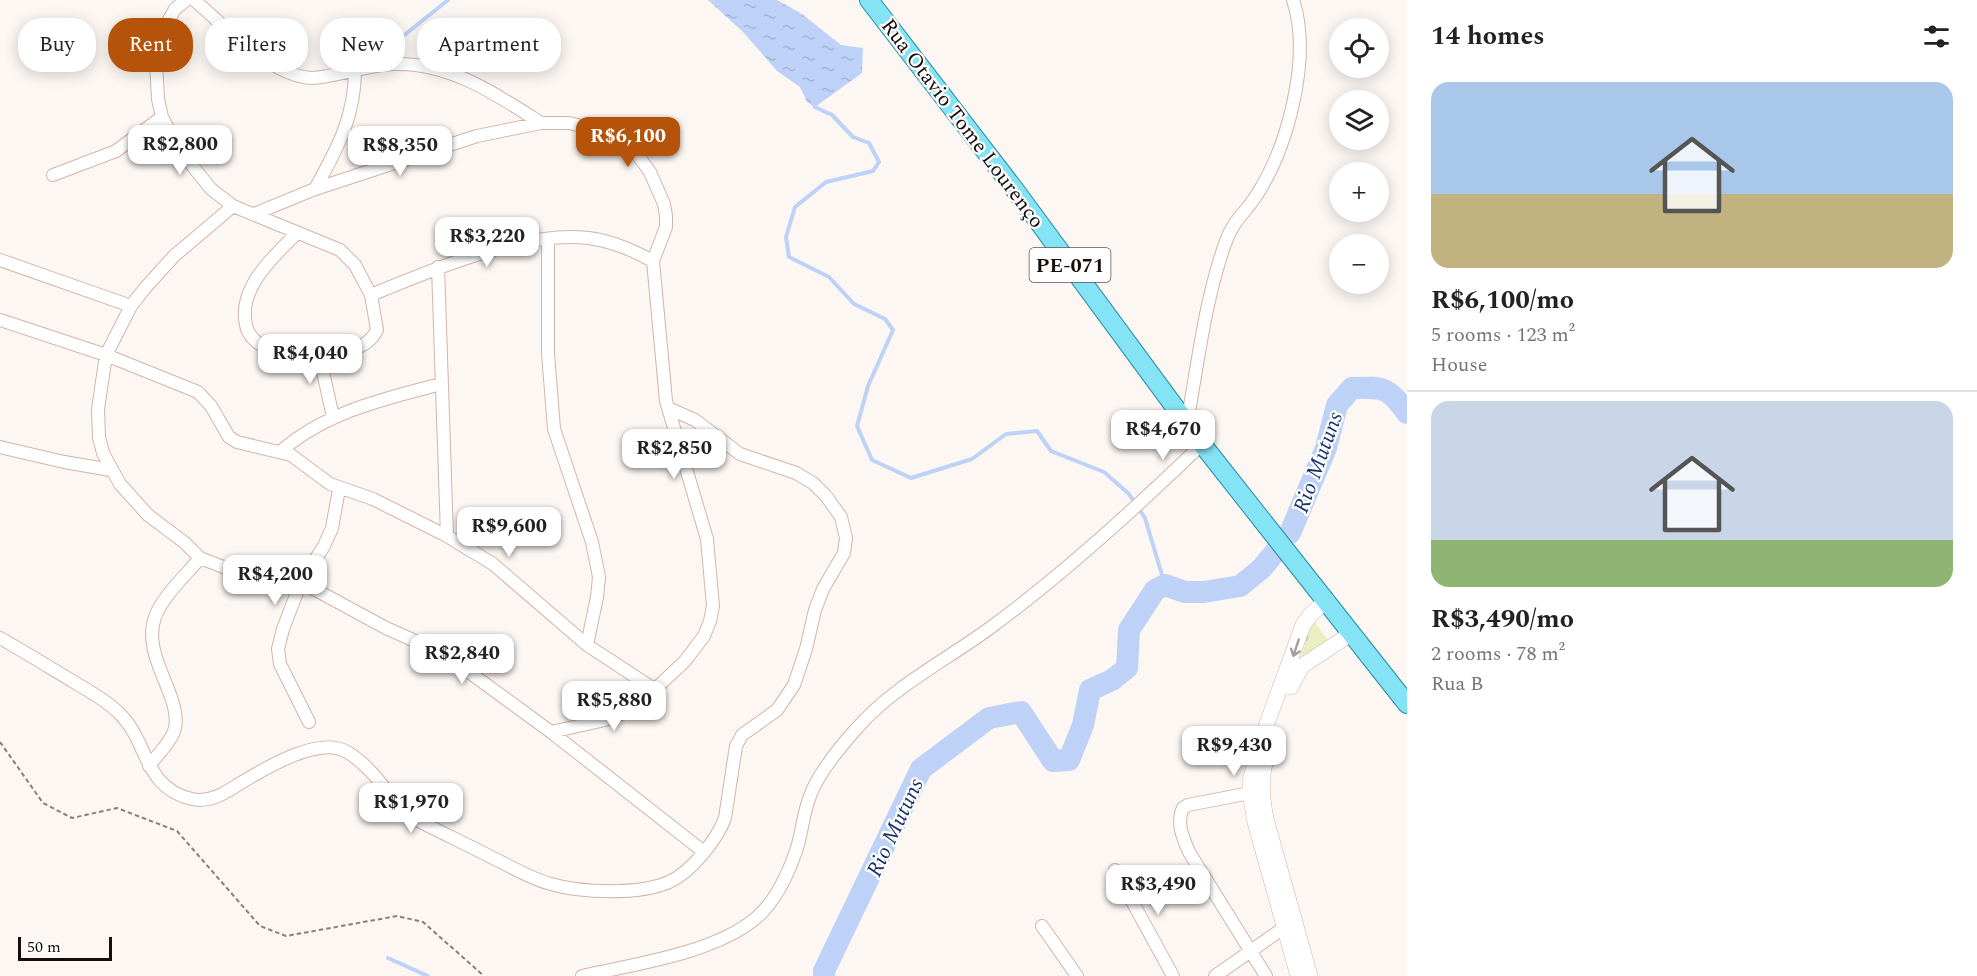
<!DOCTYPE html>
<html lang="en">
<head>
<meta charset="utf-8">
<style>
	body { margin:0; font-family:Spectral,serif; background:#f6f6f6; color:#222; height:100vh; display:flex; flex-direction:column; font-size:22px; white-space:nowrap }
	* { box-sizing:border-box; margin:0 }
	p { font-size:20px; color:#767676 }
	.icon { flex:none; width:33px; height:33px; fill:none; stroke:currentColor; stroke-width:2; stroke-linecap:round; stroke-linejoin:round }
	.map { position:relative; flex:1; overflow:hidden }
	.side { display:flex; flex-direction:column; background:#fff; width:570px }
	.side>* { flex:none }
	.top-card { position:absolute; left:18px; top:18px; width:570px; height:54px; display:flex; gap:12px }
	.buttons { position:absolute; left:1329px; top:18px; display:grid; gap:12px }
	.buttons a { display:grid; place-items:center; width:60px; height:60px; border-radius:50%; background:#fff; box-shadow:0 3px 15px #0003; font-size:30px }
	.scale { position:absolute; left:18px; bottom:15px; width:94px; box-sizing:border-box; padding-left:6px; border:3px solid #170e0a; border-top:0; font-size:16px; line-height:21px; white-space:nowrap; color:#170e0a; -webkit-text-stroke:4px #fff; paint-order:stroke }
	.price { position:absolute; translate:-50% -51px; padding:0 14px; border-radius:12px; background:#fff; color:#222; font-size:20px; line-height:39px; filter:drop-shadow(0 2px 3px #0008) }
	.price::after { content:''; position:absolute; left:50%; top:36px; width:18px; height:14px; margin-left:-9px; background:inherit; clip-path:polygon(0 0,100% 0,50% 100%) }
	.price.current { background:#b45309; color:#fff }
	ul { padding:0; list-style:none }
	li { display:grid; align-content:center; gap:12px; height:318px; padding:0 24px }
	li+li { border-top:2px solid #e0e0e0 }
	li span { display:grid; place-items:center; height:186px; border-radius:18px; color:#555 }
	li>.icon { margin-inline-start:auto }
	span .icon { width:108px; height:108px; fill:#fffc; stroke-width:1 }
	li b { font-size:26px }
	h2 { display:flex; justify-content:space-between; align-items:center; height:72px; padding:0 24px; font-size:26px }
	.chip { padding:0 21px; border-radius:24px; background:#fff; box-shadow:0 3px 15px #0003; font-size:21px; line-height:54px }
	.chip.current { background:#b45309; color:#fff }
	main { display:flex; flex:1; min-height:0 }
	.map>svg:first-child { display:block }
	.park { fill:url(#park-tufts) }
	.water { fill:url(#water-ripples) }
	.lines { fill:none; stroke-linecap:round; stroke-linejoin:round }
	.stream { stroke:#bed2f8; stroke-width:4 }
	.river { stroke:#bed2f8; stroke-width:22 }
	.minor-casing { stroke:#d1b5a9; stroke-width:14 }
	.tertiary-casing { stroke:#d1b5a9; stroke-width:16 }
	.primary-casing { stroke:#298ca0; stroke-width:20 }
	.path { stroke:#877f7c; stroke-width:2; stroke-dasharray:4.5 3; stroke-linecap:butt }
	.minor { stroke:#fff; stroke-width:12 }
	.tertiary { stroke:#fff; stroke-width:15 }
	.primary { stroke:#85e3f6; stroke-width:18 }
	.oneway { stroke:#a29f9d }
	.labels { text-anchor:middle; stroke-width:4.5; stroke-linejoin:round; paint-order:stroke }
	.shield { fill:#fff; stroke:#5d5654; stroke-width:1.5 }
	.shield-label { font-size:20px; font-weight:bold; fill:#170e0a }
	.street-label { font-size:21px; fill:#170e0a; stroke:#fff }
	.water-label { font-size:22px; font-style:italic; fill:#1a336b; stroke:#fff }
</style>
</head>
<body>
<main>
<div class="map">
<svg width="1407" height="976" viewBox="0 0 1407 976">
	<defs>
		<pattern id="park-tufts" width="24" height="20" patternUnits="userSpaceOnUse" patternTransform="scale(1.5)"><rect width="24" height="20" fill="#eaefc1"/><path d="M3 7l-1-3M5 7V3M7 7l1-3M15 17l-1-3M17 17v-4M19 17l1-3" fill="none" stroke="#c8cca4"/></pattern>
		<pattern id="water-ripples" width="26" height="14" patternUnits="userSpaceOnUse" patternTransform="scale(1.5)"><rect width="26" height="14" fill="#bed2f8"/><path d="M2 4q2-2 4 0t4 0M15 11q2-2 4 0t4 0" fill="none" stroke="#a3b3d3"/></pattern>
	</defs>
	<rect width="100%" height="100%" fill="#fdf7f4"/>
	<path class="park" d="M1312,619l18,24 -31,21 11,-40z"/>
	<path class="water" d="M708,0h69l25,14 39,31 22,3 -1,25 -47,34 -8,-5 -7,-15 -23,-16 -34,-39z"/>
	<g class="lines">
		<path class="stream" d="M339,63l27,-1 21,-13 61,-49
			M813,102l2,5 17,8 21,22 16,6 10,19 -6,9 -47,11 -31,25 -9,30 3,20 40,20 25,27 31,15 8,11 -25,56 -11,40 15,34 39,18 61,-19 34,-25 31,-3 14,20 53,21 25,22 16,24 20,67
			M388,958l40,18"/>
		<path class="river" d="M1290,533l36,-85 11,-43 15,-17c32,-1 36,-1 55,25
			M824,976v-5l97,-202 68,-51 32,-6 32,49 16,-1 14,-35 7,-35 22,-10 15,-12 2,-38 26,-40 10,-5 20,7h19l36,-6 21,-17 15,-18"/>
		<g class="minor-casing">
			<path id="minor" d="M186,0l-11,9 -10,18 -9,35 2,37 4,18 17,32 32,40 22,17 107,44 15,15 16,30c58,-24 154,-65 217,-57 24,3 44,12 65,23
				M194,0c31,26 77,77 119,78 27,-2 53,-13 81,-14 55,-2 102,30 147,59
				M53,175l63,-24 46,-34
				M315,189c22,-40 40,-72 40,-119
				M233,206l-59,50 -29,32 -14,18 -25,49 -8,54 1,28 4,16 17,31 28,31 37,28 15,15 26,10 75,14 85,46 49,22 19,11 97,71 153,120
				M254,214l61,-25 162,-53 64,-13h28l37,9 15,8 16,14 13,18 14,32 2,12v11l-13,34 13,140 41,138 6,67 -3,15 -6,15 -19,25 -51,48 -29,11 -54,12
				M297,233c-24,24 -62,57 -50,96 3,8 12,17 20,18 11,3 25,0 36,0 10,1 18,4 27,5 18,1 39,-5 47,-22l-6,-35
				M548,239v114l6,76 38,113 7,35 -2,20 -10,48
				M0,260l131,46
				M438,267l9,269
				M0,320l106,35 92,37 13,14 18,31 8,5 54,13 39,29 43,15 74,37 46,28 94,81 67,44
				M326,351l-3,21 10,45
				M1187,423c11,-60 18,-124 39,-182 7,-20 19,-28 30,-45 32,-49 56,-139 37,-196
				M0,447l64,15 47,8
				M280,452c45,-40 104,-53 161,-68
				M0,638c25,14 49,29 74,44 15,9 32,18 45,31 30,29 24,75 73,86 18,4 33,-6 47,-15 25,-15 80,-49 108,-32 23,13 39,39 56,59l8,6c27,14 55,27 82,41 19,9 38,21 58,26 30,9 89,11 118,-2 21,-9 48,-42 56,-64l11,-72 6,-11 35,-25 17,-25 12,-36 9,-39 8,-21 21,-36 2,-15 -5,-21 -15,-21 -13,-13 -17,-10 -56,-19 -45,-34 -27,-12
				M309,722l-29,-58 -2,-15 5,-20 18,-47 23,-36 8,-18 7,-39
				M149,766c8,-11 23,-25 26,-38 7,-32 -34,-72 -20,-111 7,-20 31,-42 45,-59
				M1250,793l-62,12 -5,3c-7,15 0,30 6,44l77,124
				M1115,870l58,106
				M1042,926l35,50
				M582,976c53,-12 133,-23 174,-58 20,-17 33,-46 41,-70 5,-16 6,-33 12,-49 7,-23 31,-52 48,-71 37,-42 88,-67 133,-100 76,-56 145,-119 212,-184
				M1215,976l70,-49"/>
		</g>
		<g class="tertiary-casing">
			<path id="tertiary" d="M1291,687l11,-21 50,-33
				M1271,741c-10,30 -11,47 -5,78l44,157
				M1298,976l-43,-154 -5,-29v-12l12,-44 41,-112 8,-11 16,-14"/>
		</g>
		<g class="primary-casing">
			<path id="primary" d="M869,0l146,190 187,254 205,260"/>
		</g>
		<path class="path" d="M0,742l43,61 29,15 45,-10 60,23 83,95 26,10 111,-20 26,6 61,54"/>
		<use href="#minor" class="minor"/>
		<use href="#tertiary" class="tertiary"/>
		<use href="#primary" class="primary"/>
	</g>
	<defs><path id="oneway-shaft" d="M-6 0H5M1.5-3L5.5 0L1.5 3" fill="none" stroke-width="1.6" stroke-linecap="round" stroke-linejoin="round" transform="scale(1.5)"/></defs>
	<use class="oneway" href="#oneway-shaft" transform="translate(1296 648) rotate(108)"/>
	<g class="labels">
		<rect class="shield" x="1029.5" y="248" width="81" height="34" rx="4.5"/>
		<g class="shield-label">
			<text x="1070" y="272">PE-071</text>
		</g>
		<g class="street-label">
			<text transform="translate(963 123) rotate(53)" y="7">Rua Otavio Tome Lourenço</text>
		</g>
		<g class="water-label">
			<text transform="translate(1317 462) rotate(-70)" y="8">Rio Mutuns</text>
			<text transform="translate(894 827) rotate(-65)" y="8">Rio Mutuns</text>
		</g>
	</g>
</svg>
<div class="buttons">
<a><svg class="icon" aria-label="locate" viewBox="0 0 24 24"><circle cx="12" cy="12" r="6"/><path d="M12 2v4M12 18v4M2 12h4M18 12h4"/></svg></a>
<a><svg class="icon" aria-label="layers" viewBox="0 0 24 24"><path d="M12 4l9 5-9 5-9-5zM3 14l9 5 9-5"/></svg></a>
<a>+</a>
<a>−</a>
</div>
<div class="scale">50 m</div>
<b class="price current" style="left:628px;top:168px">R$6,100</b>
<b class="price" style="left:180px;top:176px">R$2,800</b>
<b class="price" style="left:400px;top:177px">R$8,350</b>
<b class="price" style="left:487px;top:268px">R$3,220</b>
<b class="price" style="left:310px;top:385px">R$4,040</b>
<b class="price" style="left:1163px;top:461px">R$4,670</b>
<b class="price" style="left:674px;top:480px">R$2,850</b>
<b class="price" style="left:509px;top:558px">R$9,600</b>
<b class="price" style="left:275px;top:606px">R$4,200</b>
<b class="price" style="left:462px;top:685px">R$2,840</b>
<b class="price" style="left:614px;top:732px">R$5,880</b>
<b class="price" style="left:1234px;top:777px">R$9,430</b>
<b class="price" style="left:411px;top:834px">R$1,970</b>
<b class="price" style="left:1158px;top:916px">R$3,490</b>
<div class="top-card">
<a class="chip">Buy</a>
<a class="chip current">Rent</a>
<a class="chip">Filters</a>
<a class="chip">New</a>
<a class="chip">Apartment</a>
</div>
</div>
<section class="side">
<h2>14 homes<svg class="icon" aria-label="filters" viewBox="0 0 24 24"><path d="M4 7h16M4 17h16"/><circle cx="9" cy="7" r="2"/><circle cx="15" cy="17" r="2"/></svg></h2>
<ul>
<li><span style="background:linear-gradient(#a9c7e8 60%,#c2b280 0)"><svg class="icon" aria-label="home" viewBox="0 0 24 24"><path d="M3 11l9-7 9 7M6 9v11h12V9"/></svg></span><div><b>R$6,100/mo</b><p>5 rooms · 123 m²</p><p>House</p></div></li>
<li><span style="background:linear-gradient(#c9d6e8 75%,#8fb573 0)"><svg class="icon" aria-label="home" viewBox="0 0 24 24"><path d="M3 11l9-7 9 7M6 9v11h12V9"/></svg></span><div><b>R$3,490/mo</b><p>2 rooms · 78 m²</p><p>Rua B</p></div></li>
</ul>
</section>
</main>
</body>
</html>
